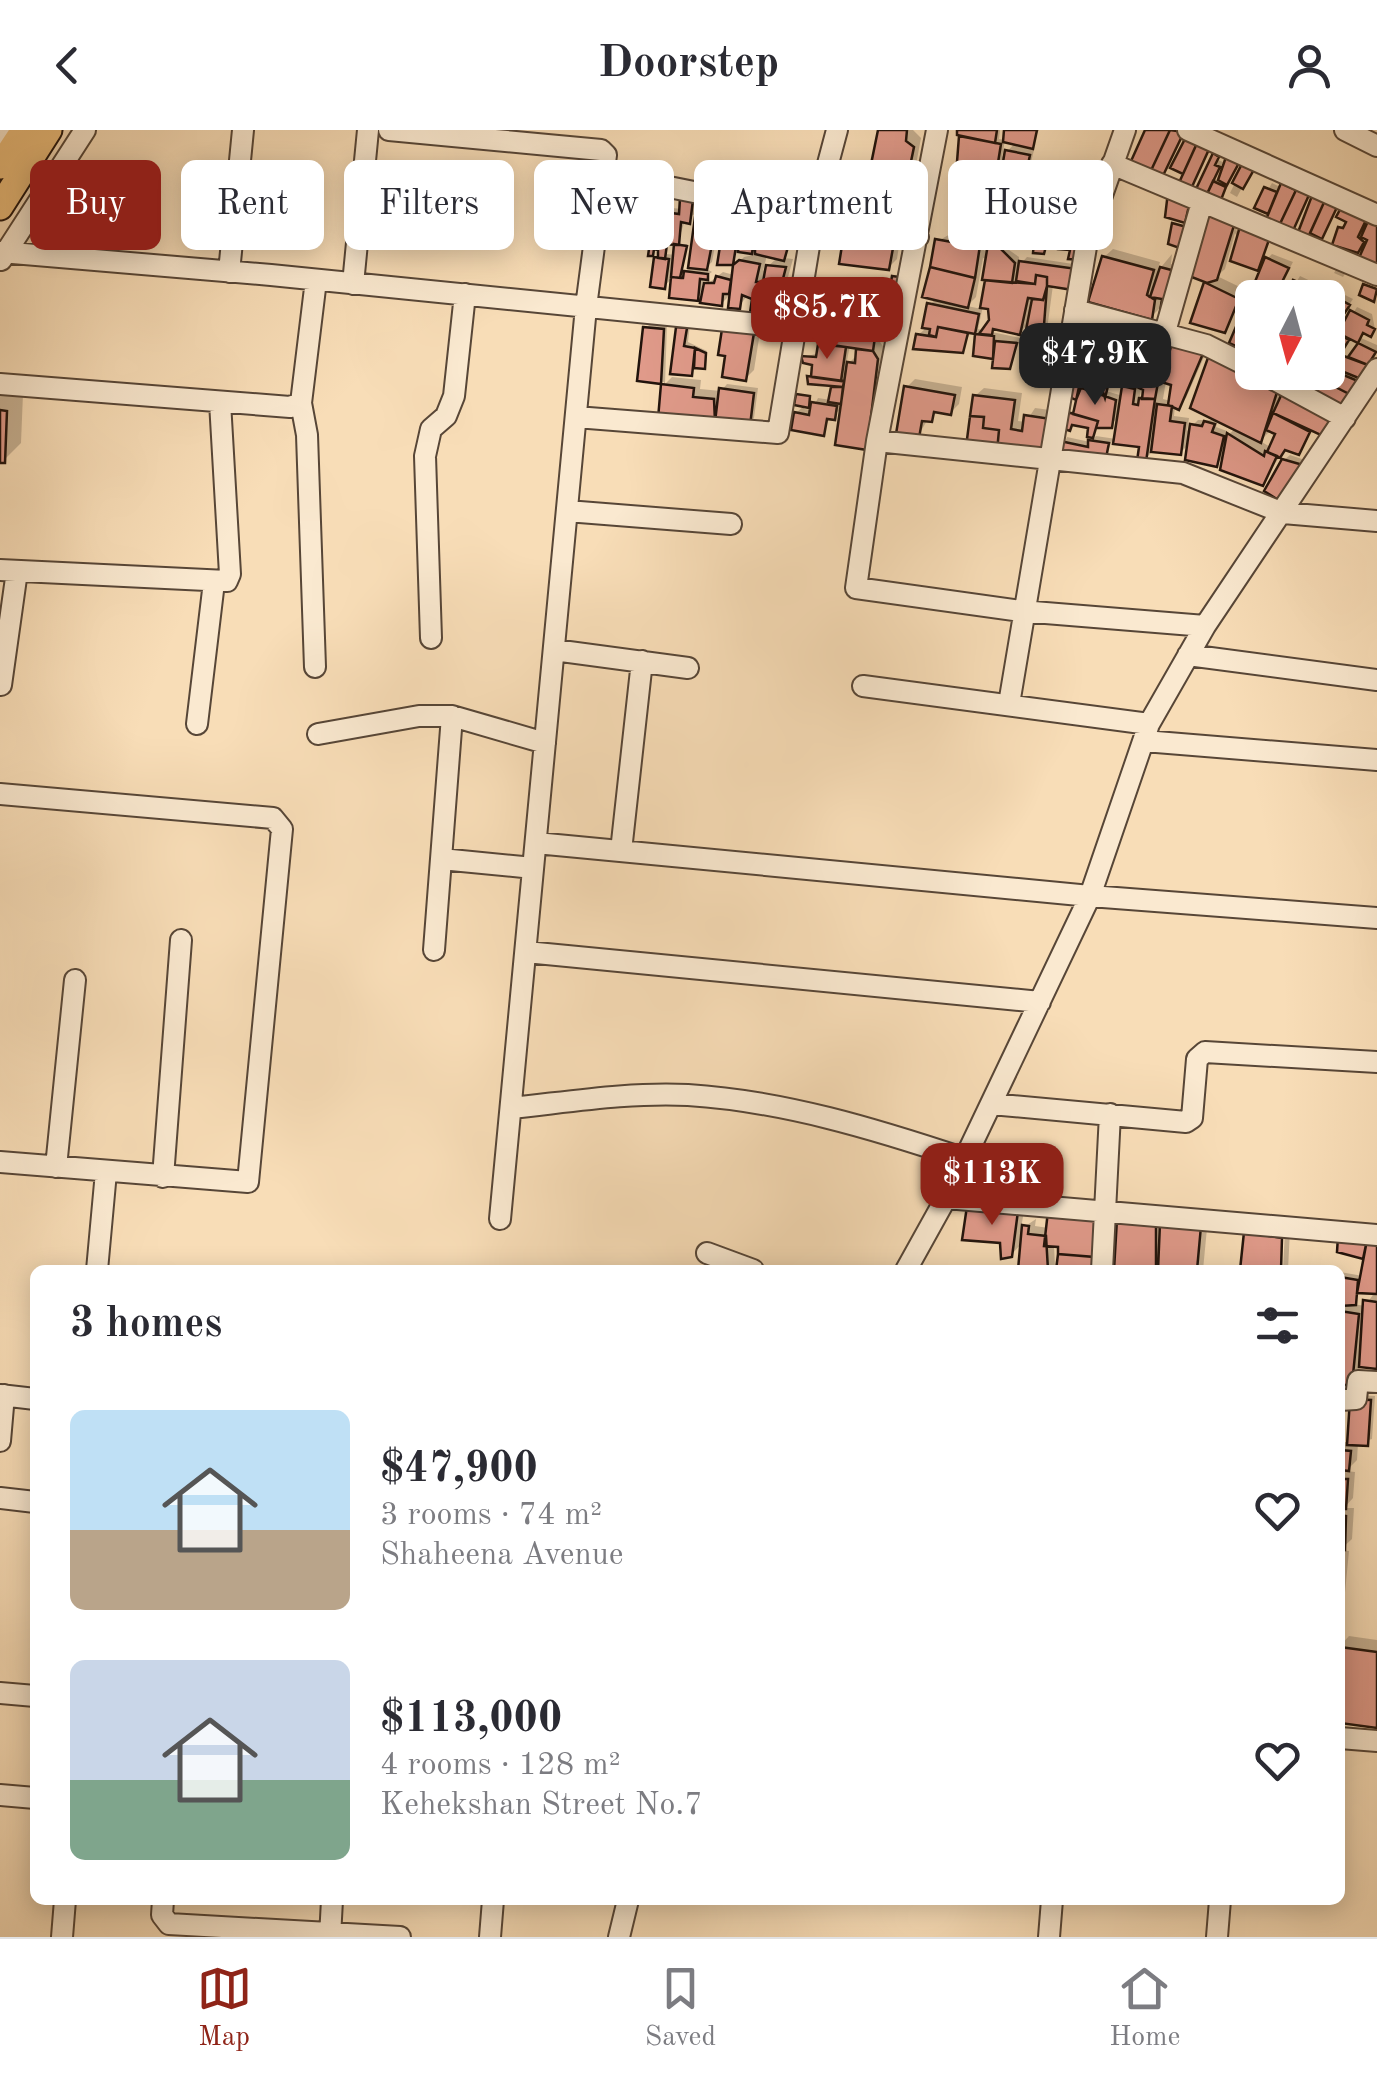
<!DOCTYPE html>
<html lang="en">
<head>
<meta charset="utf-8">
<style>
	body { margin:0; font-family:"Old Standard TT",serif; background:#f7f7f7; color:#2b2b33; height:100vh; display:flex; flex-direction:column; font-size:38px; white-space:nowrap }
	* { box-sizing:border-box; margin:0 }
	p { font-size:32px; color:#7c7c81 }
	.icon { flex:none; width:55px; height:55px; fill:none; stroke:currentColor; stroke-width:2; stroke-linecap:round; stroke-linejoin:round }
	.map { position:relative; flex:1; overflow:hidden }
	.sheet { position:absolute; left:30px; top:1135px; width:1315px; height:640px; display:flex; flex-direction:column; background:#fff; border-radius:15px; box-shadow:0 5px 25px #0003 }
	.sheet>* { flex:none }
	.top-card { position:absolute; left:30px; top:30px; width:1318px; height:90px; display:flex; gap:20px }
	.needle { width:65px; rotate:186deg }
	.fabs { position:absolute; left:1235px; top:150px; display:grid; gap:20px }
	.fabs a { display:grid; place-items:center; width:110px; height:110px; border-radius:15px; background:#fff; box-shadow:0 5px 25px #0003; font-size:50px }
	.price { position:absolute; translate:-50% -85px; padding:0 22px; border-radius:20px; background:#8f2418; color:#fff; font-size:32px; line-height:65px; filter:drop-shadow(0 2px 5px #0008) }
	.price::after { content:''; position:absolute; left:50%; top:60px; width:30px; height:22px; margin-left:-15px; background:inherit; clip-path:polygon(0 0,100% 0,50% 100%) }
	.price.current { background:#222; color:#fff }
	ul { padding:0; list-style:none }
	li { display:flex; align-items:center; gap:30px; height:250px; padding:0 40px }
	li span { display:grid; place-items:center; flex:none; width:280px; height:200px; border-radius:15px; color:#555 }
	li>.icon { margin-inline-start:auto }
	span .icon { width:120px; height:120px; fill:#fffc; stroke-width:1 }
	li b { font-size:42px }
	h2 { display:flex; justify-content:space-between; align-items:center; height:120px; padding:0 40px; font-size:42px }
	.chip { padding:0 35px; border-radius:15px; background:#fff; box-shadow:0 5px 25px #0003; font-size:35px; line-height:90px }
	.chip.current { background:#8f2418; color:#fff }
	header { display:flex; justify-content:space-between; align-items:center; height:130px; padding:0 40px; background:#fff; font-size:45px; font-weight:800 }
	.dock { display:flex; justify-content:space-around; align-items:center; height:140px; border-top:2px solid #e1e1e2; background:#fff; font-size:28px; color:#7c7c81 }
	.dock a { display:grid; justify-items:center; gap:5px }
	.dock .current { color:#8f2418 }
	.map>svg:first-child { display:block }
	.shadow { fill:#0003; fill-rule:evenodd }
	.building { fill:#e09a8a; stroke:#21130c; stroke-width:2.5 }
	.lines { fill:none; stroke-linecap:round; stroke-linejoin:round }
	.minor-casing { stroke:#574637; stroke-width:24 }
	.major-casing { stroke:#21130c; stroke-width:29 }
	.minor { stroke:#fae9d0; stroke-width:20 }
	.major { stroke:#ecbe7c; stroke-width:25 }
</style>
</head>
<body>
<header><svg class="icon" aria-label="back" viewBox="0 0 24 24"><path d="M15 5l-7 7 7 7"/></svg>Doorstep<svg class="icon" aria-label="person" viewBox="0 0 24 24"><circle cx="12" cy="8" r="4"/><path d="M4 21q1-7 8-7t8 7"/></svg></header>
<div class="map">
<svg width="1377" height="1807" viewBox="0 0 1377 1807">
	<rect width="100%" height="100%" fill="#f8ddb7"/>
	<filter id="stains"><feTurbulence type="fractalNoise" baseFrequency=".002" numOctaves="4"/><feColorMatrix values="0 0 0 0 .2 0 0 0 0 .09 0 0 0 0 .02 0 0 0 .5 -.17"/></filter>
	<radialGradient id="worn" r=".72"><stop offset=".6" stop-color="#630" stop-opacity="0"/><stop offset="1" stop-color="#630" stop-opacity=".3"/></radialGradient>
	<path class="shadow" d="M880,0h33l8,8 -5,27 -9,9 -20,5 -3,15 9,1 -8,22 -10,-8 -11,4 -25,-14 12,-4 3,-24 5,-6 9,1 4,8z
		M958,0h42l-1,9 6,1 -3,17 14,-15 -10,-12h33l-10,19 5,1 -4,16 -10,17 1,16 -5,5 -16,-3 -3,22 -8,5 -5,23 11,-11 24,17 -1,10 9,-10 53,8 -27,20 -6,45 -5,5 -11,-14 -12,12 -22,-6 -5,5 29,6 -12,29 -13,-10 -20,-3 1,-22 -6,-1 -9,20 -44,-16 6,-5 6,-25 6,-7 2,-57 28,-16 1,-31 -10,-11 19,2 -2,8 6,1 4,-23 6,-6 -31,-5zM1007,26l-2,13 -10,-2zM983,128l5,1v19l-6,31 -15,-3 9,-9zM983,176l8,1 1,14 -7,10 -7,-2z
		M1220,20l-2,10 5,2 -8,17 5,3 9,-27h15l-25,48 22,10 -5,18 7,-6 28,12 -14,31 -22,-35 -10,36 -8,7 29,14 -21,40 -31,-9 13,-40 -8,-93z
		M1246,31l-2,23 -7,13 -7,-4z
		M1040,40l35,6 -1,11 4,-1 -6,28 -18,16h5l-2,8 -14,14 -5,-19 7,-7 -13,-48z
		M1288,50l24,10 -21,40 -33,-23 14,-24 10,5z
		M906,51l25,1 -9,30 -22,-26z
		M697,65l-2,20 9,-9 18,2 -10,54 -7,6 7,4 -8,5 -2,11 21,-16 11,3 1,-9 9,-9 14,-3v-9l-7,6 -13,-2 -7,13 -4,-46 5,-5 12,1 -2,14 8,-8 46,7 -12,33 9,1 -10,36 -16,18 -19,-18 -9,11 -7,-13 -10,10 -17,-13 -8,9 -23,-22 -10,9 -8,-28 5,-10 -9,-5 10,-1 5,-29 5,-5 10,1zM698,82l-8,56 -9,5 6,-29h-8l-3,11 -10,-1 1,-13 11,1 7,-22zM742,97l16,2v8l-18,-2zM767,125l11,2 -15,14z
		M1066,101l25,3 -18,14 -12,-12z
		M899,116l-2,13 -8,8 -47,-5z
		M1113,119l47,13 -3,10 15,-18 -1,10 12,3 -16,45 -8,-3 -8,8 -47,-60z
		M1272,124l21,8 -19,36h-22v51l-19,-7 34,-83z
		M1337,138l11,1 -5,8 -9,-4z
		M900,142l4,34 -19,3 -2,14 6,-6 11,1 -25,121 -32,-31 -13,9 -7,16 -27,-20 9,-8 -7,-10h13l-7,14 8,1 6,-12 13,2 3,-16 -24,-7 4,-14 -10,-6 15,-4 24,-69 49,7zM882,195l9,3 -6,21 -5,-7zM850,215l9,1 -1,8 -12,12z
		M1300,146l21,10 -6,12h-28z
		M1334,152l6,3 -3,6 16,8 -19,28 8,4 15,-24 15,7 3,15 -5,5 -6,-3 -3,7 16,7v6l-39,55 5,2 -10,17 -9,9 -11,-6 -15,24 -12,-5 -24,36 -39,-14 3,-14 -10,9 -29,-6 3,-15 -10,10 -26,-3 -9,9h-5l1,-14 -29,-4 -8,19 -46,-2 9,-21 23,5 6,-6 20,3 4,-23 -10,9h-13l-5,10 -2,-9 -16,-3 -7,4 2,-14 7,-4 3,-10 -6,-3 13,-66 5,-5 25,6 6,-11 7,2 -5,23 -6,7 -2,21 -10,18 17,5 6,-14 -5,-1 4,-28 12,-3 -6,29 7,2 7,-49 8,-8 55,17 -25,57 -11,8 -1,10 15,2 -2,13 11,-11h20l-2,7 11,4 -1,6 10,-9 -43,-21 19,-53 11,-12 29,16v14l36,5 -5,16 11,-11 17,9 9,-15 -6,-4h14v-20l19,-18 -8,-4 -11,16v-48h-4zM1350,206l11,6 -23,24 -5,-2zM1085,228l23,6 -3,12 -21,-4zM1142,248h5l-2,19 -5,-1zM1166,251l8,3 -3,17 -8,-2zM1271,300l7,3 -6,15 -12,-7z
		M651,193l16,2 -2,59 7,-7 29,3 -1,9 21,2 6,-7 31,4 -4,30 -5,5 -88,-7 3,-34 -25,-3 7,-51z
		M684,193l6,1 -2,18 19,9 -1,13 -10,1 -5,9 -12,-46z
		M761,196l-7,44 -8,8 -18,-24z
		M915,249l47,8 -3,17 -8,8 -10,-2 -13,9 -10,17 -11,-49z
		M984,258l38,5 -4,28 8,1 9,-14 23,3 -2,37h-60l-21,-52z
		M0,262l23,2 -2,49 -17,17h-4z
		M1290,325l15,5 -20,33 -1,-33z
		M1025,1074l-4,25 15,-10 -1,7 14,2 52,42h-80l2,-28 -12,13 -8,-15 -38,-3zM1054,1115h7l-3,22h-3z
		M1208,1088l-5,52h-86l3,-50z
		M1285,1099l5,1 -2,40h-5z
		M1377,1103v134l-17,-3 -1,10 -19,8v-110l23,4 3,-18 -26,-8zM1361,1160l14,2 -10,14 -12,-2z
		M1358,1265l17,1 -3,43 -14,4 -1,17 -11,11 9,1 -2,26 -9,10h10l-2,31 -12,11 9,1 -9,94v-203h10z
		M1349,1506l28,4v85l-37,-4v-75z"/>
	<path class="building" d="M878,0h29l-1,11 8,6 -6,29 -11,1 -2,5 -27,-3z
		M957,0h40l-2,13 -38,-8z
		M1004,0h33l-4,19 -30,-7z
		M1145,0h25l-23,49 -20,-9z
		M1170,0l14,2 -25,52 -12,-5z
		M1187,5l11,6 -15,33 -13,-6z
		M959,6l42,8 -4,25 -40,-7z
		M1198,11l12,6 -19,42 -13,-4z
		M1005,20l25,5 -4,19 -24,-6z
		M1213,23l6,4 -4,8 5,2 -13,27 -11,-5z
		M1227,24l13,7 -13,24 -9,-5z
		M1244,30l12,6 -13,23 -11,-6z
		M851,40h13l-1,8 7,5 -5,33 -30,-3 2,-15 10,2z
		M981,40l42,7 -10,17 7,1 -3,12 -40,-9z
		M1030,47l38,7 -1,10 4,-1 -6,32 -7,-2 -1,7 -38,-6z
		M1213,51l13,6 -7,18 -12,-11z
		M955,52l20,4 -2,12 -20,-4z
		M624,53l47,8 -3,15 -46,-16z
		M870,53l13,4 -2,12 8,1 -3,19 -12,-1 -1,-7h-6z
		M915,53l12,3 -9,34 -25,-3 5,-32 17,3z
		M1281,53l15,7 -18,38 -13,-6z
		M1264,57l13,5 -9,22 -14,-6z
		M1296,60l13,5 -17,38 -14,-5z
		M1168,62l34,10 -7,10 -7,-2 -3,13 -20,-6z
		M1313,63l13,5 -19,42 -10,-5z
		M961,66l36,5 -4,30 -38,-5z
		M680,68l13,2 -3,24 -9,-2 -2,23 -19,-1 4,-32 15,2z
		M1326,68l13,5 -17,36 -12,-6z
		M1342,76l25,12 -9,19 6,5 -6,11 -26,-8 6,-18 5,1 3,-6 -10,-5z
		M1208,79l27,13 -18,58 -10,3 -18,-7z
		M696,80l22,3 -11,57 -19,-2z
		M725,85l16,1 -8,49h-16z
		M1368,91l9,4v44l-19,-9 9,-20 -6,-3z
		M742,92l51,7 -9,32 -29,-7v-23l-15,-2z
		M1172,93l22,6 -6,22 -20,-7z
		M1241,93l30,11 -13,37 -28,-10z
		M845,97l62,11 -1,11 -13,-1 -4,22 -50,-6z
		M1010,98l21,4 -1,5 -9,3 -1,8 -15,-2z
		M1035,102l20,3 -2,10 -7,1 -2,8 -11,-1z
		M954,103l27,6 -6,39 -45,-11 5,-28 17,3z
		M1059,105l28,4 -4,21 -15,-1 2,-9 -12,-1z
		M739,106l15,2 -2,16 -14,-2z
		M650,112l17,2 -2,15 -7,-1v-8l-4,-1 -1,7h-5z
		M674,114l13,2 -7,32 -9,-1z
		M988,114l11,3 16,16 -3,20 -30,-3z
		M1102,126l52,14 -7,25 8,5 -3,20 -64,-18z
		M654,127l15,2 -4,30 -15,-2z
		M1265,127l24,11 -15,30 -24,-4z
		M739,130l21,4 -4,18h7l3,-17 20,2 -10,39h-6l-2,9 -18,-2 2,-14 -10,-4 -2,14 -12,-1 5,-43z
		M1019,131l58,8 -4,21 -26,-4v-9l-11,-2 -1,9 -19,-3z
		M930,137l45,11 -7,30 -46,-11z
		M1160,137l19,5 -11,43 -8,-3 2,-13 -12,-2z
		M684,141l24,3v6l-8,-1 -2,22 -29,-3 2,-21 12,1z
		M1036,145l11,2v9l-4,14 -15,-2 -8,37 -27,-6 -1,6 -13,-1 10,-14 -1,-11 -8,-1 5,-28 50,4z
		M716,146l15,4 -2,14h-6l-1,12 -22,-3 4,-20h10z
		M892,146l15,2 -7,36 -14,-2z
		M1293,150l25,11 -3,7h-30z
		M1204,152l35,17 -14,34 -35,-10z
		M1363,154l14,5 -3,13 -15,-7z
		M1327,155l10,6 -3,5 16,9 -16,24 -6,-3v-28h-7z
		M1047,156l-4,52 -18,-3 7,-36 11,1z
		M836,158l52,8 -2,18 -53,-9z
		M784,162l18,2 -3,23 -18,-2z
		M1250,164l10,4h-8v44l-4,10 -19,-9z
		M927,173l52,11 -4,20 -37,-7 -2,10 -7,-2 1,-6 -8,-1z
		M830,179l48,7 -5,35 -48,-7z
		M1350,180l19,10 -2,5 8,4 -4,8 -8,-4 -5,10 -20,-10z
		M1115,194l11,3 -6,26 -6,-2 -2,30 -10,-3z
		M643,197l21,2 -3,55 -24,-3z
		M676,197l11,1 -3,18 11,2 -3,28 -22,-2z
		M938,197l30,6 -5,20 -50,-4 3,-15 20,3z
		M1084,198l27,8 -6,30 -27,-7z
		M722,199l32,4 -8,48 -24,-4 3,-21 -7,-1z
		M1145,201l28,7 -3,12h-6l-9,49h-13l1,-9 -6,-3z
		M975,204l19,2 -1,23 -20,-3z
		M1342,206l7,4 -11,18 -10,-5z
		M1173,208l32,11 -26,61 -11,-5 3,-20 -10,-3 2,-8h-5l6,-24h6z
		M995,211l22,2 -7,26 -18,-1z
		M1358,213l18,9 -8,13 -20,-8z
		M818,214l28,3 -5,34 -30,-4 1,-12 -9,-2 -2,-7 15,1z
		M1135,214h4l-9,41 -9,-2 5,-31 7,1z
		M695,218l11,5 -1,16 -11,-1z
		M856,219l17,2 5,8 -11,91 -32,-5 12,-83 8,1z
		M1210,222l68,37 -17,54 -71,-35z
		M1328,224l7,3 -9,25 -16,-9 18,-1z
		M1341,225l27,10 -7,14 -27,-11z
		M1334,241l24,10 -9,13 -23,-12z
		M1074,245l35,7 -4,16 -2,-6 -21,-7 -6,15 -6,-3z
		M807,246l37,5 -1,6 -35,-3z
		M1316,247l33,17 -9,14 -31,-17z
		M661,254l33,4 -1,9 21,2 1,23 -57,-3z
		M904,256l51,9 -4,20 -17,-3 -2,10 -10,-1 -3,17 -23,-4z
		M1122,256l13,3 -2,15 5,1 1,-7 16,1 -9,63 -9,-1 2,-14 -26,-3z
		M831,257h12l-2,17 -13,-2z
		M1079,257l37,13 -4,28h-16l2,-7 -25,-7z
		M719,258l35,5 -4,33 -35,-4z
		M1284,259l52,28 -11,20 -52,-24z
		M796,264l14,2 -1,12 -15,-3z
		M973,265l42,5 -4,29 11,2 2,-16 27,4 -3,40 -51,-8 2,-21 -16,-2 1,-11 -14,-1z
		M811,272l26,4 -2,14 -8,-1 -3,17 -33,-6 3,-18 15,3z
		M1157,274l15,2 -2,15 15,2 -4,32 -30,-3z
		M0,280l7,1 -2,52h-5z
		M1067,282l31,9 -5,17 -6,-1 1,-9 -16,-3 -2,6 -6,-2z
		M1273,283l37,19 -11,23 -14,-5 -5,8 -13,-6 8,-18 -9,-4z
		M970,286l14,1 -1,11 16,2 -2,21 -31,-4z
		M1204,291l11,3 -3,8 12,4 -7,31 -32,-7 5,-36 12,2z
		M1227,303l37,23 1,-5 12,5 -14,30 -43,-16z
		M1088,310l21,3 -4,20 -50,-3 5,-19 28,6z
		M1282,329l21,6 -23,36 -16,-10z
		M967,1076l51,5 -6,46 -11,2 -1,-16 -38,-3z
		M1048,1081l48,6 -2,40 -36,-3v-7l-14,-1z
		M1117,1089l39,4v47h-42z
		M1160,1093l41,3 -4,44h-39z
		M1022,1095l7,1 -1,8 18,2 2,34h-30z
		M1244,1102l38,6 -1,32h-41z
		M1338,1106l29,4 -4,19 -26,-7z
		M1367,1110h10v54l-20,-1z
		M1058,1124l36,3 -1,13h-37z
		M1340,1147l18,3 -2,25 -16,1z
		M1363,1170l14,2v67l-18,-2z
		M1340,1181l19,3 -7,71h-12z
		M1350,1269l21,1 -3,46 -21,-1z
		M1340,1320l11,1 -2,20 -9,-1z
		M1340,1349h8l-2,30h-6z
		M1340,1385l6,1 -1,34 -5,-1z
		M1340,1517l37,5v76l-37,-5z"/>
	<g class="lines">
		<g class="minor-casing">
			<path id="minor" d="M389,0l212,20 5,5 -20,152 -86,912
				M937,0l-60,311 -21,147 165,23 184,15
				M1188,0l189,85
				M1345,0l32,16
				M0,6l4,-6
				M1112,34l265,111
				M604,44l314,63
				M0,122l271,23 526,53
				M1,130l84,-130
				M229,142l14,-142
				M353,154l15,-154
				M1075,180l131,35 46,23
				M1165,202l37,-130
				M1260,242l85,46
				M0,254l290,23 11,-4
				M576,287l202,16 36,-217 23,-86
				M877,311l306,32 100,40 94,8
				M567,381l164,13
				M0,440l227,11 3,-7 -10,-172
				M431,508l-6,-182 6,-27 15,-13 8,-20 11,-102
				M554,520l134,18
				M1188,525l189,25
				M315,537l-8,-232 -6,-32 15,-123
				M1,555l16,-114
				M863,556l286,38
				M1009,574l79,-469 37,-105
				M197,594l17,-142
				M318,604l101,-18h33l93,27
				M1144,611l233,19
				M0,664l273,24 9,11 -34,353 -248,-20
				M536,713l554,53 287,22
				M621,721l21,-190
				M441,729l92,9
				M434,820l18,-234
				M526,822l514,50
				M991,974l195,18 6,-4 5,-59 8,-7 172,10
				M511,978c58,-6 118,-16 177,-13 95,6 187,34 277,64
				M56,1037l19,-187
				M163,1047l18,-237
				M946,1068l431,37
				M707,1123l46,17
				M97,1140l9,-98
				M906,1140l40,-72 144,-302 59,-172 56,-98 172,-257
				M1102,1140l8,-156
				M0,1265l35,4
				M1340,1270l16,-1 2,-18 19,1
				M0,1311l4,-46
				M0,1368l35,4
				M0,1563l35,3
				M1340,1608l37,3
				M0,1665l35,3
				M163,1770l-1,15 7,9 231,13
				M62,1807l3,-37
				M330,1807l2,-37
				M490,1807l3,-37
				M619,1807l9,-37
				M1049,1807l3,-37
				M1217,1807l3,-37"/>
		</g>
		<g class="major-casing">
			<path id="major" d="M0,36l24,-36
				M0,77l49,-77"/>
		</g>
		<use href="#minor" class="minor"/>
		<use href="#major" class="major"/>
	</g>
	<rect width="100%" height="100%" filter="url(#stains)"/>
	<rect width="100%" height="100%" fill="url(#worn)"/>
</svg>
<div class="fabs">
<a><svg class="needle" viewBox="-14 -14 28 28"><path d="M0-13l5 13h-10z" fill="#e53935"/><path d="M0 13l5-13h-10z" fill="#7c7c81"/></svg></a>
</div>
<b class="price" style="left:827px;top:232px">$85.7K</b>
<b class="price current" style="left:1095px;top:278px">$47.9K</b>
<b class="price" style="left:992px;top:1098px">$113K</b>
<div class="top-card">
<a class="chip current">Buy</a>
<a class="chip">Rent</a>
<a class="chip">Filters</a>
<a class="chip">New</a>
<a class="chip">Apartment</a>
<a class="chip">House</a>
</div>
<section class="sheet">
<h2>3 homes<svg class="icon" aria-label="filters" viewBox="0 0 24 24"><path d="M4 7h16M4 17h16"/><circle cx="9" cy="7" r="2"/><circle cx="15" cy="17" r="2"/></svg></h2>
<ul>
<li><span style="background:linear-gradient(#bfe0f5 60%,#b9a48a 0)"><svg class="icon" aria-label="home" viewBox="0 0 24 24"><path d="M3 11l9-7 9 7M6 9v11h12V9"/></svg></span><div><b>$47,900</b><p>3 rooms · 74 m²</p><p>Shaheena Avenue</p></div><svg class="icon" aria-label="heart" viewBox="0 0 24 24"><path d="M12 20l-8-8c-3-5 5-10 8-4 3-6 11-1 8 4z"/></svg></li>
<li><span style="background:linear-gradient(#c9d6e8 60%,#7fa58c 0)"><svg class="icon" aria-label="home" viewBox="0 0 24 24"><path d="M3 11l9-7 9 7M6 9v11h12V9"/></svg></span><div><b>$113,000</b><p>4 rooms · 128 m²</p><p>Kehekshan Street No.7</p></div><svg class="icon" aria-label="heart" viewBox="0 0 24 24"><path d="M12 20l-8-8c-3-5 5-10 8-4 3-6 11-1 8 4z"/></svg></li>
</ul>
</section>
</div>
<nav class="dock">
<a class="current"><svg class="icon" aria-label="map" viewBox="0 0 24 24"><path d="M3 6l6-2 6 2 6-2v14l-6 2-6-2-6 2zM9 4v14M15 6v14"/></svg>Map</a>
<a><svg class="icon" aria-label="saved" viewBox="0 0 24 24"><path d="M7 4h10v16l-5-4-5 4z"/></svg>Saved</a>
<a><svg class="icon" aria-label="home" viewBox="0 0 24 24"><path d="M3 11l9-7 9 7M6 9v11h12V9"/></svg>Home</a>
</nav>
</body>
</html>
